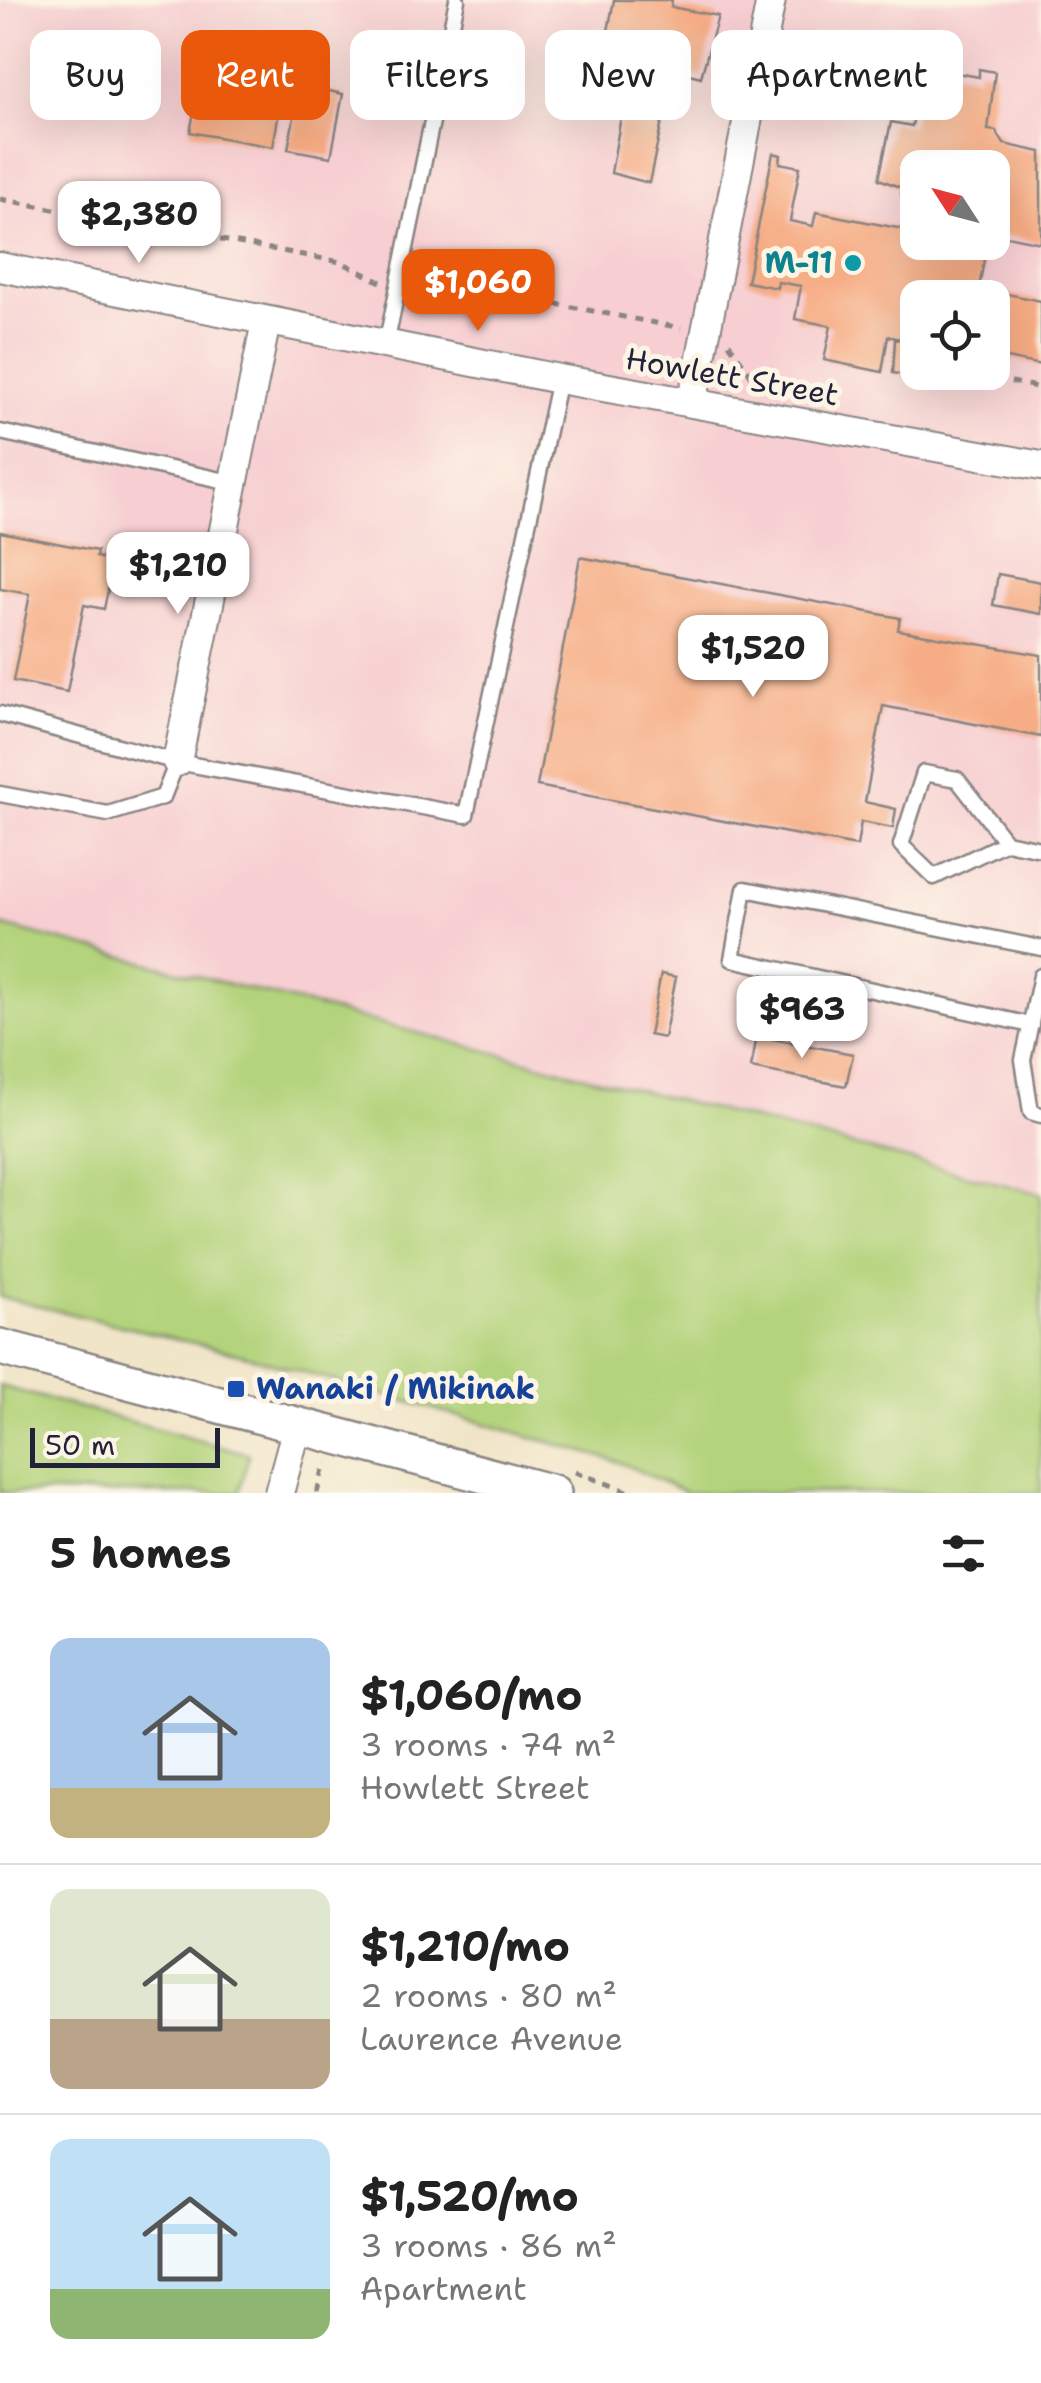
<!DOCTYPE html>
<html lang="en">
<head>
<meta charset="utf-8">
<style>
	body { margin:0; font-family:"Shantell Sans",sans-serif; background:#f6f6f6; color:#222; height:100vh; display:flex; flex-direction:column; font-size:38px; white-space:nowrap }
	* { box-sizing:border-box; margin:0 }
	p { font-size:32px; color:#767676 }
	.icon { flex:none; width:55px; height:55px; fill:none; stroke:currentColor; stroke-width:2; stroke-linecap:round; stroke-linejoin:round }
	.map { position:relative; height:1493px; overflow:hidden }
	.side { display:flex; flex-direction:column; background:#fff; flex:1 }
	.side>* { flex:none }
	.hud { position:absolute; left:30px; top:30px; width:982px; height:90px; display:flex; gap:20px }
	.needle { width:65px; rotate:306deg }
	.tools { position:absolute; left:900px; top:150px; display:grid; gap:20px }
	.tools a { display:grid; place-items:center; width:110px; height:110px; border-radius:20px; background:#fff; box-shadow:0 10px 40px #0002; font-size:50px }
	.scale { position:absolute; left:30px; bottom:25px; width:190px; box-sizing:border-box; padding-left:10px; border:5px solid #22223b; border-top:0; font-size:28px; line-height:35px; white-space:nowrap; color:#22223b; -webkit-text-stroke:8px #fcf5e5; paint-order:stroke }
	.price { position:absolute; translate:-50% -85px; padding:0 22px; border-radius:20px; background:#fff; color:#222; font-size:32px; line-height:65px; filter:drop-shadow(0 2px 5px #0008) }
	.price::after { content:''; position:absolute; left:50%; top:60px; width:30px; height:22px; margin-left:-15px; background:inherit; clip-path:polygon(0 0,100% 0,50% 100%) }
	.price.current { background:#ea580c; color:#fff }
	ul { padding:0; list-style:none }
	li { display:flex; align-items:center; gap:30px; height:250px; padding:0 50px }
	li+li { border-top:2px solid #e0e0e0 }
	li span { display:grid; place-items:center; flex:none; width:280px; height:200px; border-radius:20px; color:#555 }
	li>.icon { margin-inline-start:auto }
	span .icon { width:120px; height:120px; fill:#fffc; stroke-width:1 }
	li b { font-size:42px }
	h2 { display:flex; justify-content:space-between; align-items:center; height:120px; padding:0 50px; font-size:42px }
	.chip { padding:0 35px; border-radius:20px; background:#fff; box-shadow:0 10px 40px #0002; font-size:35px; line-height:90px }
	.chip.current { background:#ea580c; color:#fff }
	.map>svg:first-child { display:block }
	.built { fill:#f7cfd2; fill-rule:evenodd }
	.green { fill:#b3d37b; stroke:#6a7a5b; stroke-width:2.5 }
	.building { fill:#f6ac84 }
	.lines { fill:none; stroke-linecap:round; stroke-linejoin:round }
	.service-casing { stroke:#8a8482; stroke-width:19 }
	.minor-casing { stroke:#8a8482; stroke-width:32 }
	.tertiary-casing { stroke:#8a8482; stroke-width:40 }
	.path { stroke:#8a8482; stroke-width:5; stroke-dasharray:8 8; stroke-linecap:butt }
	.service { stroke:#fff; stroke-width:14 }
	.minor { stroke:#fff; stroke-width:28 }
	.tertiary { stroke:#fff; stroke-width:35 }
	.culture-dot { fill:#0f9aa8; stroke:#fcf5e5; stroke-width:4 }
	.transit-dot { fill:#1a4fb4; stroke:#fcf5e5; stroke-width:4 }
	.labels { text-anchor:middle; stroke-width:10; stroke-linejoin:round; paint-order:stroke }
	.culture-label { font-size:30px; font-weight:bold; fill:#0d838f; stroke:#fcf5e5; text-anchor:end }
	.street-label { font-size:30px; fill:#22223b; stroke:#fcf5e5 }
	.transit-label { font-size:30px; font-weight:bold; fill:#164399; stroke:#fcf5e5; text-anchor:start }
</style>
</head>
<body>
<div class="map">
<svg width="1041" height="1493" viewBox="0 0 1041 1493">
	<rect width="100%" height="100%" fill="#fcf5e5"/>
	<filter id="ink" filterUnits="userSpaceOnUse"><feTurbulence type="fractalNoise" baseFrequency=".01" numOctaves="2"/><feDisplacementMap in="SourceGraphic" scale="20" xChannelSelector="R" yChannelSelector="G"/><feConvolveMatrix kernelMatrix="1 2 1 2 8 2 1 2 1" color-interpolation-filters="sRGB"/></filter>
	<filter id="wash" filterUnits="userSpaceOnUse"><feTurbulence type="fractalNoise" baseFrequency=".0048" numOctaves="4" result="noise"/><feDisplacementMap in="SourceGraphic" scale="40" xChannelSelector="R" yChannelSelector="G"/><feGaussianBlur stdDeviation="2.25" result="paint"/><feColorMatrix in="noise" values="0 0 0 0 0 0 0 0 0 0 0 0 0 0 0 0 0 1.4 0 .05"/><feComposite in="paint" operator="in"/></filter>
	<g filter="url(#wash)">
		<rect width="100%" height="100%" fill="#f1e5c8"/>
		<path class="built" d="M0,0h1041v1194l-1041,-269zM918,168h74v74h-74zM918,298h74v74h-74z"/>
		<path class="green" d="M0,925l1041,269v299h-354l-68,-31 -375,-107 -244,-58z
			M0,1386l249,68 -10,39h-239z"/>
		<g id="blocks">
			<path class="building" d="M614,0h58l-1,7 47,9 -17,61 -28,-7 -24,113 -38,-10 24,-135 -27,-7z
				M554 62a31 31 0 1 1 62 0a31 31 0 1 1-62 0Z
				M930,60l18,4 -2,7 33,6v-8l16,3 -7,58 8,1 8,13 37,8v91l-49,-10v-65h-74v29l-17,-3 1,-6 -23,-9 12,-57 21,4 12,-60 4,1z
				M300,85l43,9 -12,63 -43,-8z
				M197,97l82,15 -6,35 -83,-15z
				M773,153l8,2 -1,8 20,4 -10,54 23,5 3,-14 102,20v10h40l28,7 -7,39 62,13v64l-49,-10v-57h-74v45l-5,-1 -3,34 -17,-3 2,-33 5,-1 -12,-3 -6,36 -58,-12 7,-34 -36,-7 6,-33 -23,-4 -1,6 -30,-6z
				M0,532l97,19 -1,6 18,4 -10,48 -20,-4 -17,87 -54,-11 17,-87 -30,-5z
				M580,557l320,61 -2,12 143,25v82l-158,-31 -18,96 31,7 -3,19 -32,-6 -4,24 -320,-60z
				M998,574l43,8v32l-48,-9z
				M661,974l15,3 -12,61 -15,-3z
				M757,1036l96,18 -7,32 -95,-18z"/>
		</g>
	</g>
	<g filter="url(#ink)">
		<use href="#blocks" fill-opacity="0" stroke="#8a8482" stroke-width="2.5"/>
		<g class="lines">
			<g class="service-casing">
				<path id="service" d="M386,345l71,-345
					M0,432l235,51
					M0,714l177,48 289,53 93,-436
					M0,794l108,20 55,-17 14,-35
					M1006,842l-49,-63 -33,-6 -23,72 33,32 72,-35 35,7
					M1041,976l-18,84 8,52 10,3
					M1031,1025l-299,-66 13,-70 296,59"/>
			</g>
			<g class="minor-casing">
				<path id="minor" d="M0,267l559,112 482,87
					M692,403l79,-403
					M177,762l89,-440
					M279,1493l18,-66"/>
			</g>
			<g class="tertiary-casing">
				<path id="tertiary" d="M0,1347l553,146"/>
			</g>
			<path class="path" d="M0,199l341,63 40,20
				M416,292l72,16 27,-12 166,32
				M729,343l22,32 31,15
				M964,372l77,16
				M575,1472l58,21
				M317,1493l8,-31"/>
			<use href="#service" class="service"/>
			<use href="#minor" class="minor"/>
			<use href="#tertiary" class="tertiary"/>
		</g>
	</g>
	<circle class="culture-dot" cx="853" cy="263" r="10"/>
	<rect class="transit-dot" x="226" y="1379" width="20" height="20" rx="5"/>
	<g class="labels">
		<g class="culture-label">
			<text x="833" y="273">M-11</text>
		</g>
		<g class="street-label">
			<text transform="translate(732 377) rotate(10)" y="10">Howlett Street</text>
		</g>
		<g class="transit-label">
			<text x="256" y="1399">Wanaki / Mikinak</text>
		</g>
	</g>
</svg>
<div class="tools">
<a><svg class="needle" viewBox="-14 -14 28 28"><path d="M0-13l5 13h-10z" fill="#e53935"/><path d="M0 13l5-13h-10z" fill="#767676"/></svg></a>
<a><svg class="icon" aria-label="locate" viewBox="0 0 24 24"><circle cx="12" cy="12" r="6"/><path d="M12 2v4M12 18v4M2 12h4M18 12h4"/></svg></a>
</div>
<div class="scale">50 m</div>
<b class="price" style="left:139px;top:266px">$2,380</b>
<b class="price current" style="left:478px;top:334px">$1,060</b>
<b class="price" style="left:178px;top:617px">$1,210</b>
<b class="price" style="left:753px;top:700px">$1,520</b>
<b class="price" style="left:802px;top:1061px">$963</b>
<div class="hud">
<a class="chip">Buy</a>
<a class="chip current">Rent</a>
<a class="chip">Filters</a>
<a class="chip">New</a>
<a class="chip">Apartment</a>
</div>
</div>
<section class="side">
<h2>5 homes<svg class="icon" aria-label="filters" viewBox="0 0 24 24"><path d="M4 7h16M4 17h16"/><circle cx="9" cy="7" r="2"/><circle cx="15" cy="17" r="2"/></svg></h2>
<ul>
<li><span style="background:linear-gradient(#a9c7e8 75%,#c2b280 0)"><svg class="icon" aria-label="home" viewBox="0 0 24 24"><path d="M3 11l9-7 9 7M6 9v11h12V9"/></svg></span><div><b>$1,060/mo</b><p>3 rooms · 74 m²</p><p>Howlett Street</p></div></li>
<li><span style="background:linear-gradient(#dfe7d0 65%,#b9a48a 0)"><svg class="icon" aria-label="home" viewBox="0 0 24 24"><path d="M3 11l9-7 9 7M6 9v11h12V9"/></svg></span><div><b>$1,210/mo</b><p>2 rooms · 80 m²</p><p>Laurence Avenue</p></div></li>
<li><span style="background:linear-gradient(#bfe0f5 75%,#8fb573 0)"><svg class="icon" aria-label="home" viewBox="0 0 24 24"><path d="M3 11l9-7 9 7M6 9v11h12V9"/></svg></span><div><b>$1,520/mo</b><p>3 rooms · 86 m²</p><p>Apartment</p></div></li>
</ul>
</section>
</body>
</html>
